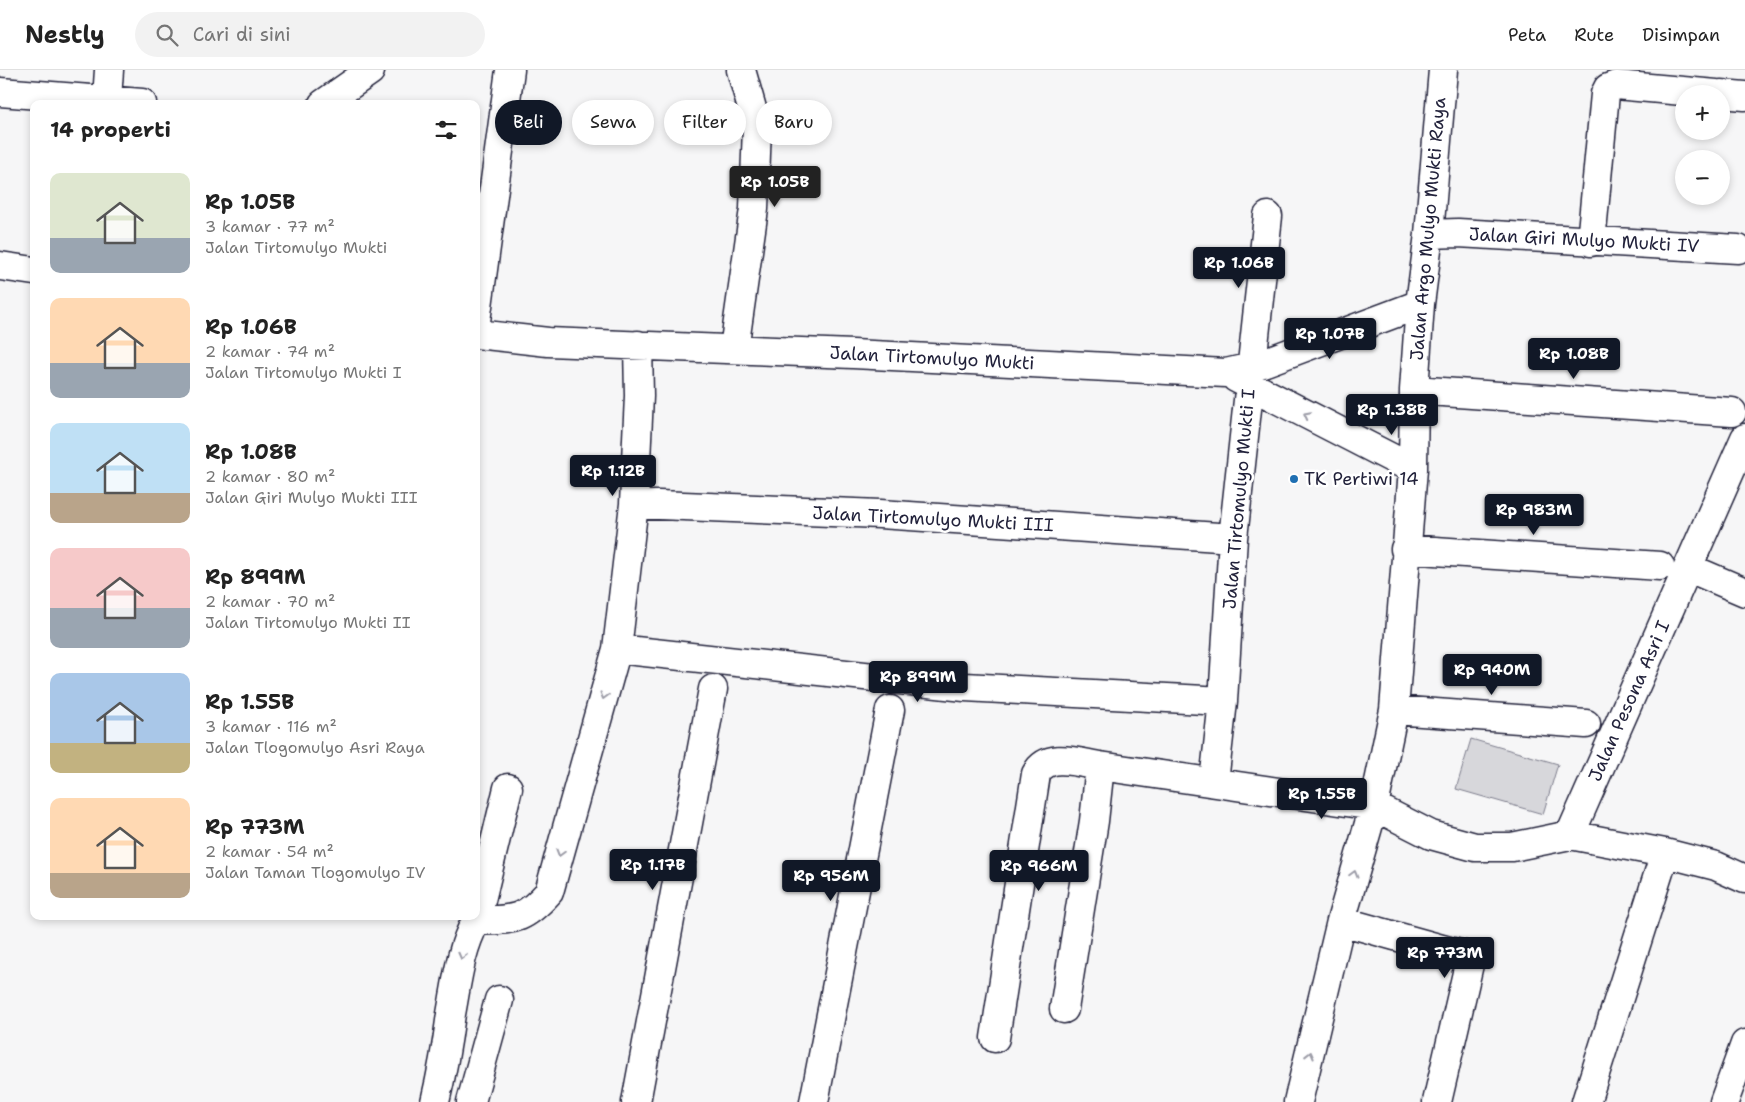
<!DOCTYPE html>
<html lang="id">
<head>
<meta charset="utf-8">
<style>
	body { margin:0; font-family:"Shantell Sans",sans-serif; background:#f2f2f2; color:#222; height:100vh; display:flex; flex-direction:column; font-size:19px; white-space:nowrap }
	* { box-sizing:border-box; margin:0 }
	p { font-size:16px; color:#767676 }
	.icon { flex:none; width:28px; height:28px; fill:none; stroke:currentColor; stroke-width:2; stroke-linecap:round; stroke-linejoin:round }
	.map { position:relative; flex:1; overflow:hidden }
	.drawer { position:absolute; left:30px; top:30px; width:450px; height:820px; display:flex; flex-direction:column; background:#fff; border-radius:10px; box-shadow:0 2px 8px #0003 }
	.drawer>* { flex:none }
	.banner { position:absolute; left:495px; top:30px; width:475px; height:45px; display:flex; gap:10px }
	.fabs { position:absolute; left:1675px; top:15px; display:grid; gap:10px }
	.fabs a { display:grid; place-items:center; width:55px; height:55px; border-radius:50%; background:#fff; box-shadow:0 2px 8px #0003; font-size:25px }
	.price { position:absolute; translate:-50% -42px; padding:0 11px; border-radius:5px; background:#111827; color:#fff; font-size:16px; line-height:32px; filter:drop-shadow(0 1px 2px #0008) }
	.price::after { content:''; position:absolute; left:50%; top:30px; width:15px; height:11px; margin-left:-8px; background:inherit; clip-path:polygon(0 0,100% 0,50% 100%) }
	.price.on { background:#222; color:#fff }
	ul { padding:0; list-style:none }
	li { display:flex; align-items:center; gap:15px; height:125px; padding:0 20px }
	li span { display:grid; place-items:center; flex:none; width:140px; height:100px; border-radius:10px; color:#555 }
	li>.icon { margin-inline-start:auto }
	span .icon { width:60px; height:60px; fill:#fffc; stroke-width:1 }
	li b { font-size:21px }
	h2 { display:flex; justify-content:space-between; align-items:center; height:60px; padding:0 20px; font-size:21px }
	.chip { padding:0 18px; border-radius:22px; background:#fff; box-shadow:0 2px 8px #0003; font-size:18px; line-height:45px }
	.chip.on { background:#111827; color:#fff }
	header { display:flex; align-items:center; gap:30px; box-sizing:border-box; height:70px; padding:0 25px; background:#fff; border-bottom:1px solid #e0e0e0 }
	header strong { font-size:24px }
	nav { display:flex; gap:28px; margin-inline-start:auto; font-size:18px }
	.search { width:350px; height:45px; background:#f2f2f2; display:flex; align-items:center; gap:12px; box-sizing:border-box; padding:0 18px; border-radius:28px; color:#767676; font-size:19px }
	.map>svg:first-child { display:block }
	.green { fill:#d7d7db; stroke:#7c7c8b }
	.lines { fill:none; stroke-linecap:round; stroke-linejoin:round }
	.minor-casing { stroke:#22223b; stroke-width:31 }
	.minor { stroke:#fff; stroke-width:28 }
	.oneway { stroke:#9c9ca7 }
	.poi-dot { fill:#1f6fb2; stroke:#fff; stroke-width:2 }
	.labels { text-anchor:middle; stroke-width:5; stroke-linejoin:round; paint-order:stroke }
	.street-label { font-size:18px; fill:#22223b; stroke:#fff }
	.poi-label { font-size:18px; fill:#22223b; stroke:#fff; text-anchor:start }
</style>
</head>
<body>
<header>
<strong>Nestly</strong>
<div class="search"><svg class="icon" aria-label="search" viewBox="0 0 24 24"><circle cx="10" cy="10" r="6"/><path d="M15 15l6 6"/></svg>Cari di sini</div>
<nav><a>Peta</a><a>Rute</a><a>Disimpan</a></nav>
</header>
<div class="map">
<svg width="1745" height="1032" viewBox="0 0 1745 1032">
	<rect width="100%" height="100%" fill="#f6f6f7"/>
	<filter id="ink" filterUnits="userSpaceOnUse"><feTurbulence type="fractalNoise" baseFrequency=".02" numOctaves="2"/><feDisplacementMap in="SourceGraphic" scale="10" xChannelSelector="R" yChannelSelector="G"/><feConvolveMatrix kernelMatrix="1 2 1 2 8 2 1 2 1" color-interpolation-filters="sRGB"/></filter>
	<g filter="url(#ink)">
		<path class="green" d="M1471,669l87,25 -15,50 -87,-25z"/>
		<g class="lines">
			<g class="minor-casing">
				<path id="minor" d="M0,22l142,11
					M1721,24l24,2
					M107,29l2,-29
					M323,34l47,-33
					M1429,164l29,-1 280,16
					M1591,172l14,-148 3,-6 8,-3 100,9
					M0,196l34,5
					M476,251l34,-251
					M476,264l72,8 305,12 373,19 26,-6 168,-63
					M734,279l20,-140 3,-83 -16,-56
					M1236,308l177,91
					M1414,320l318,22
					M634,434l246,10 353,24
					M1405,479l255,17
					M1689,498l56,24
					M617,579l348,38 258,14
					M1394,640l192,14
					M1214,712l9,-81 10,-163 35,-322
					M1570,765l175,-397
					M476,851l32,-133
					M1341,851l126,35 3,4 -33,142
					M1064,939l30,-188 6,-55 274,40 57,29 44,12h37l58,-12 95,18 51,13 29,13
					M995,968l41,-264c11,-23 44,-11 64,-8
					M435,1032c7,-29 12,-58 16,-88 6,-32 9,-64 25,-93 38,-2 46,1 73,-29l68,-243 17,-145 5,-108 -1,-51
					M471,1032l28,-102
					M636,1032l77,-413
					M814,1032l76,-392
					M1298,1032l43,-181 33,-115 20,-96 19,-241 1,-79 6,-86 9,-70 14,-164
					M1586,1032l79,-249
					M1724,1032l21,-58"/>
			</g>
			<use href="#minor" class="minor"/>
		</g>
		<defs><path id="oneway-chevron" d="M-2-3.5L2.5 0L-2 3.5" fill="none" stroke-width="1.6" stroke-linecap="round" stroke-linejoin="round" transform="scale(1.25)"/></defs>
		<g class="oneway">
			<use href="#oneway-chevron" transform="translate(1307 345) rotate(-153)"/>
			<use href="#oneway-chevron" transform="translate(604 626) rotate(106)"/>
			<use href="#oneway-chevron" transform="translate(560 783) rotate(106)"/>
			<use href="#oneway-chevron" transform="translate(1354 804) rotate(-74)"/>
			<use href="#oneway-chevron" transform="translate(462 886) rotate(104)"/>
			<use href="#oneway-chevron" transform="translate(1310 985) rotate(-76)"/>
		</g>
	</g>
	<circle class="poi-dot" cx="1294" cy="409" r="5"/>
	<g class="labels">
		<g class="street-label">
			<text transform="translate(1428 159) rotate(-85)" y="6">Jalan Argo Mulyo Mukti Raya</text>
			<text transform="translate(1584 170) rotate(3)" y="6">Jalan Giri Mulyo Mukti IV</text>
			<text transform="translate(932 288) rotate(3)" y="6">Jalan Tirtomulyo Mukti</text>
			<text transform="translate(1239 429) rotate(-85)" y="6">Jalan Tirtomulyo Mukti I</text>
			<text transform="translate(933 449) rotate(3)" y="6">Jalan Tirtomulyo Mukti III</text>
			<text transform="translate(1629 631) rotate(-66)" y="6">Jalan Pesona Asri I</text>
		</g>
		<g class="poi-label">
			<text x="1304" y="415">TK Pertiwi 14</text>
		</g>
	</g>
</svg>
<div class="fabs">
<a>+</a>
<a>−</a>
</div>
<b class="price on" style="left:775px;top:138px">Rp 1.05B</b>
<b class="price" style="left:1239px;top:219px">Rp 1.06B</b>
<b class="price" style="left:1330px;top:290px">Rp 1.07B</b>
<b class="price" style="left:1574px;top:310px">Rp 1.08B</b>
<b class="price" style="left:1392px;top:366px">Rp 1.38B</b>
<b class="price" style="left:613px;top:427px">Rp 1.12B</b>
<b class="price" style="left:1534px;top:466px">Rp 983M</b>
<b class="price" style="left:1492px;top:626px">Rp 940M</b>
<b class="price" style="left:918px;top:633px">Rp 899M</b>
<b class="price" style="left:1322px;top:750px">Rp 1.55B</b>
<b class="price" style="left:653px;top:821px">Rp 1.17B</b>
<b class="price" style="left:1039px;top:822px">Rp 966M</b>
<b class="price" style="left:831px;top:832px">Rp 956M</b>
<b class="price" style="left:1445px;top:909px">Rp 773M</b>
<div class="banner">
<a class="chip on">Beli</a>
<a class="chip">Sewa</a>
<a class="chip">Filter</a>
<a class="chip">Baru</a>
</div>
<section class="drawer">
<h2>14 properti<svg class="icon" aria-label="filters" viewBox="0 0 24 24"><path d="M4 7h16M4 17h16"/><circle cx="9" cy="7" r="2"/><circle cx="15" cy="17" r="2"/></svg></h2>
<ul>
<li><span style="background:linear-gradient(#dfe7d0 65%,#9aa5b1 0)"><svg class="icon" aria-label="home" viewBox="0 0 24 24"><path d="M3 11l9-7 9 7M6 9v11h12V9"/></svg></span><div><b>Rp 1.05B</b><p>3 kamar · 77 m²</p><p>Jalan Tirtomulyo Mukti</p></div></li>
<li><span style="background:linear-gradient(#ffd9b3 65%,#9aa5b1 0)"><svg class="icon" aria-label="home" viewBox="0 0 24 24"><path d="M3 11l9-7 9 7M6 9v11h12V9"/></svg></span><div><b>Rp 1.06B</b><p>2 kamar · 74 m²</p><p>Jalan Tirtomulyo Mukti I</p></div></li>
<li><span style="background:linear-gradient(#bfe0f5 70%,#b9a48a 0)"><svg class="icon" aria-label="home" viewBox="0 0 24 24"><path d="M3 11l9-7 9 7M6 9v11h12V9"/></svg></span><div><b>Rp 1.08B</b><p>2 kamar · 80 m²</p><p>Jalan Giri Mulyo Mukti III</p></div></li>
<li><span style="background:linear-gradient(#f6c9c9 60%,#9aa5b1 0)"><svg class="icon" aria-label="home" viewBox="0 0 24 24"><path d="M3 11l9-7 9 7M6 9v11h12V9"/></svg></span><div><b>Rp 899M</b><p>2 kamar · 70 m²</p><p>Jalan Tirtomulyo Mukti II</p></div></li>
<li><span style="background:linear-gradient(#a9c7e8 70%,#c2b280 0)"><svg class="icon" aria-label="home" viewBox="0 0 24 24"><path d="M3 11l9-7 9 7M6 9v11h12V9"/></svg></span><div><b>Rp 1.55B</b><p>3 kamar · 116 m²</p><p>Jalan Tlogomulyo Asri Raya</p></div></li>
<li><span style="background:linear-gradient(#ffd9b3 75%,#b9a48a 0)"><svg class="icon" aria-label="home" viewBox="0 0 24 24"><path d="M3 11l9-7 9 7M6 9v11h12V9"/></svg></span><div><b>Rp 773M</b><p>2 kamar · 54 m²</p><p>Jalan Taman Tlogomulyo IV</p></div></li>
</ul>
</section>
</div>
</body>
</html>
